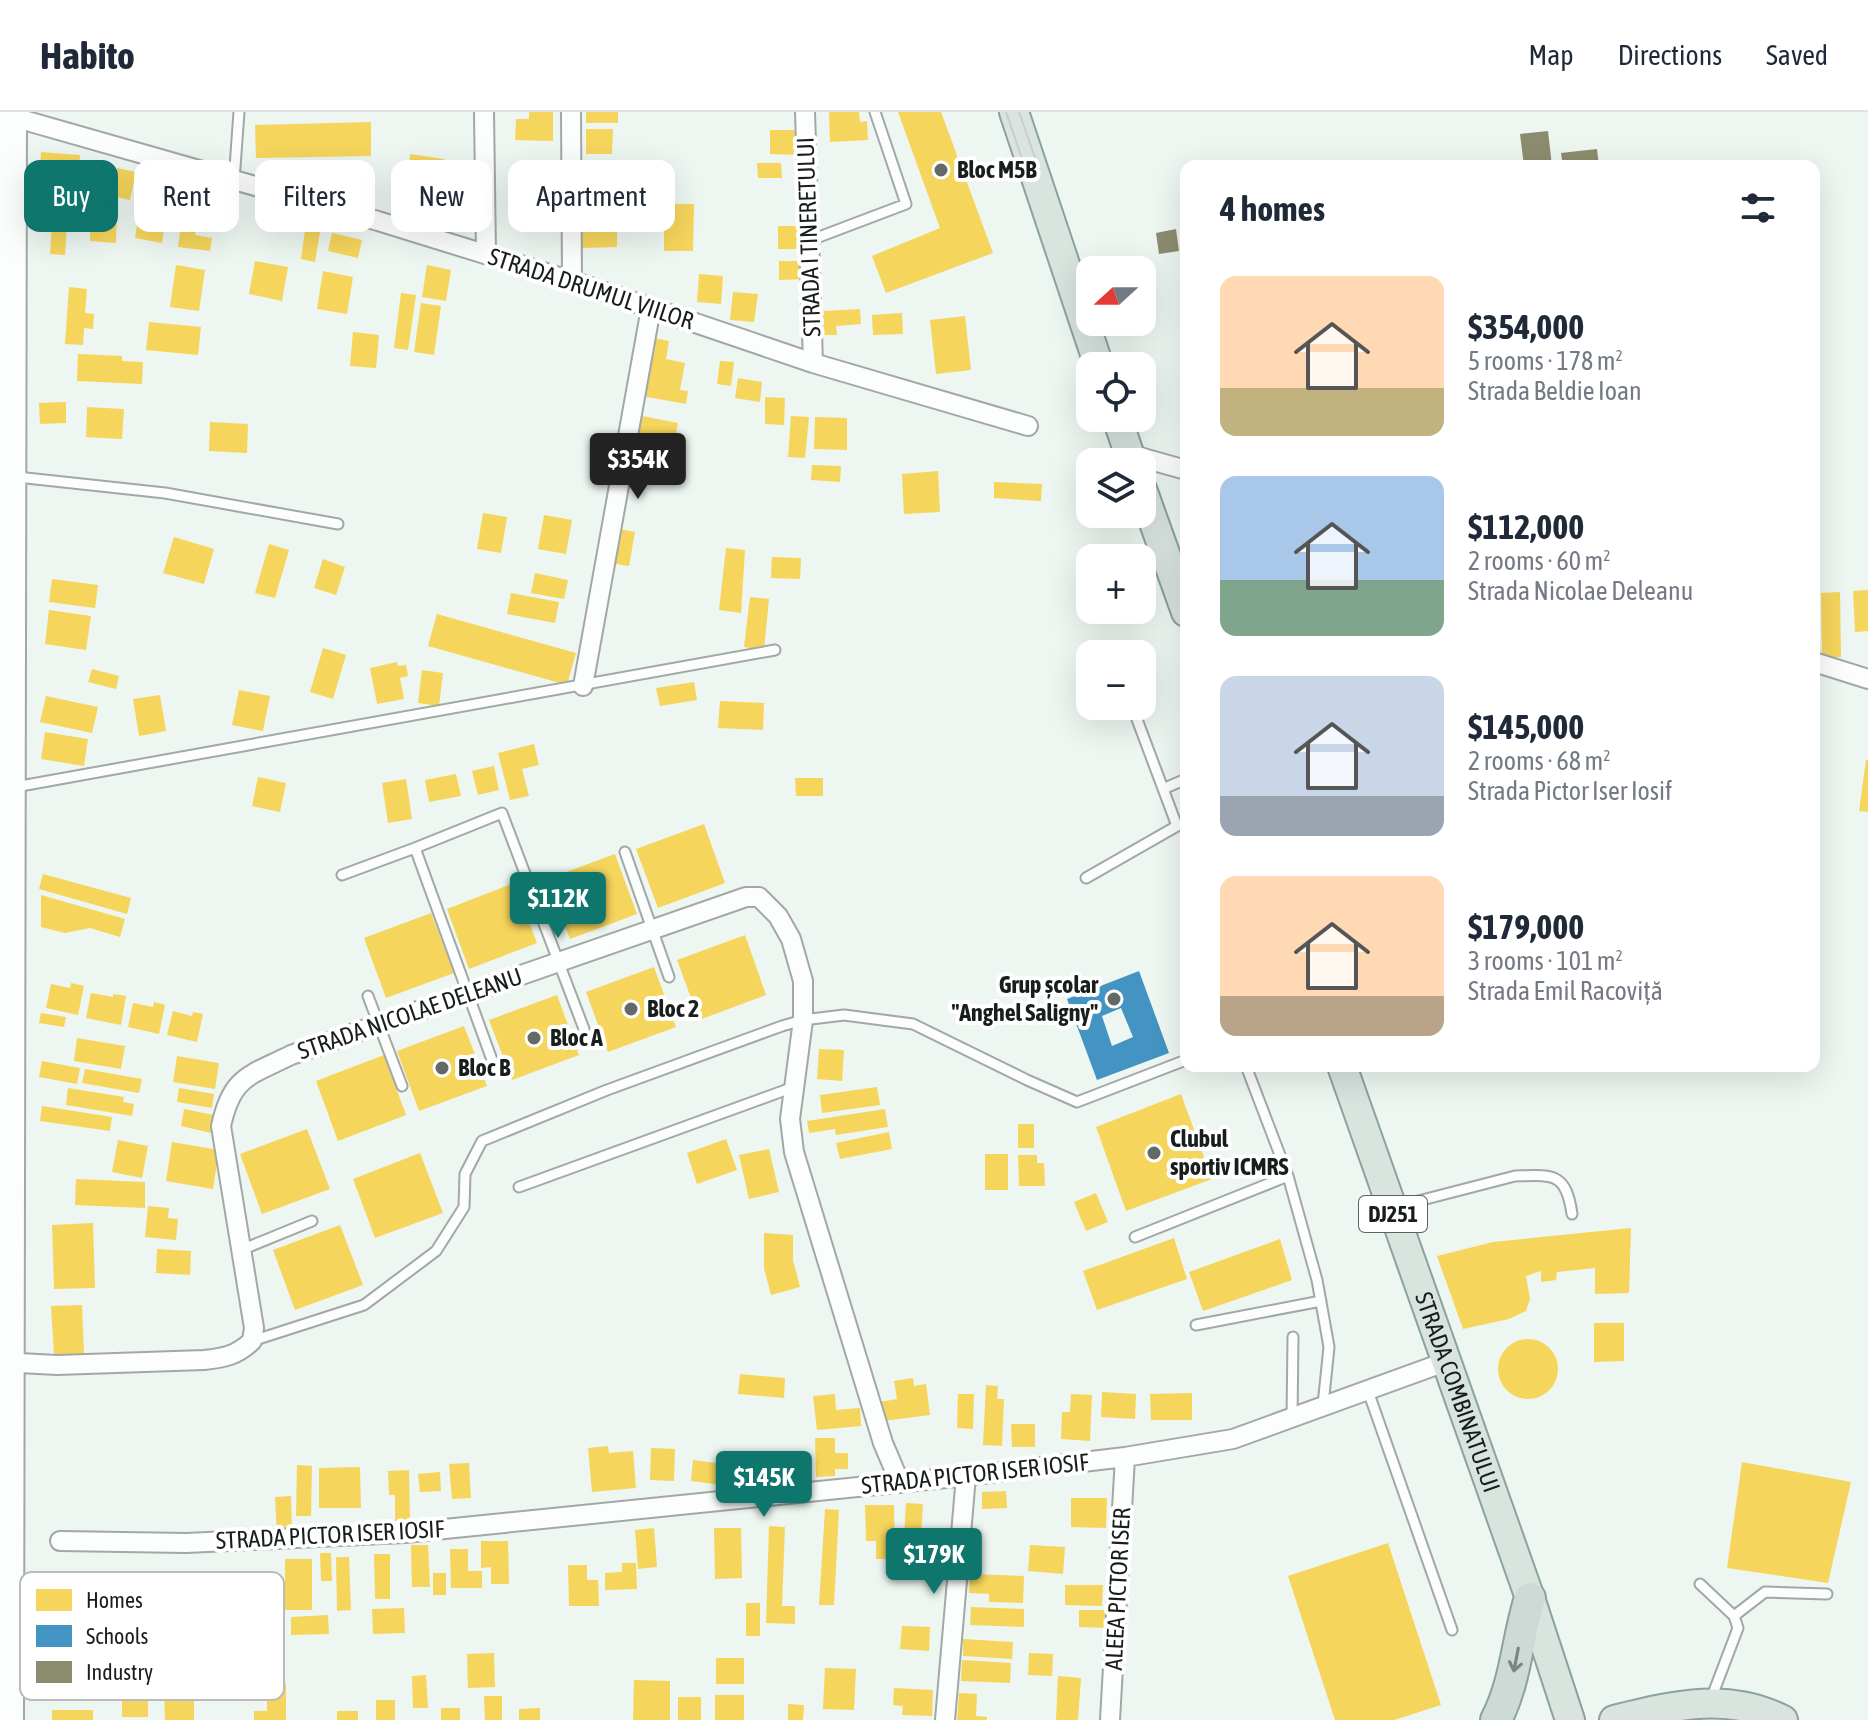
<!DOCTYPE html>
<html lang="en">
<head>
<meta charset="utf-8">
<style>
	body { margin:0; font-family:"Asap Condensed",sans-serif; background:#f6f6f7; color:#1f2937; height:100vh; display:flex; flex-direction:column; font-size:30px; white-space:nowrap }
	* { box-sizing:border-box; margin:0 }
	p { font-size:26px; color:#747a83 }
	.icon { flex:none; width:44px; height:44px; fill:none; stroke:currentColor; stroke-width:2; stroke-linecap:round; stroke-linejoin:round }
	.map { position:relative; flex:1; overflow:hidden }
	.details { position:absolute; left:1180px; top:48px; width:640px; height:912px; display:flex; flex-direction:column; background:#fff; border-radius:16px; box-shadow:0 8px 32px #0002 }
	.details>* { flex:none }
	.hud { position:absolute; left:24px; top:48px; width:760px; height:72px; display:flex; gap:16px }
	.needle { width:52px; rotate:249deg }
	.controls { position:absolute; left:1076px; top:144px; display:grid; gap:16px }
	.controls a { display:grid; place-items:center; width:80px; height:80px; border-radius:16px; background:#fff; box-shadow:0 8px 32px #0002; font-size:40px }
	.price { position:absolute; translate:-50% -68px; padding:0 18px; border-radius:8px; background:#0f766e; color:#fff; font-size:26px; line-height:52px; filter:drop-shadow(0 2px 4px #0008) }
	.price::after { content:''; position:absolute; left:50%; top:48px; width:24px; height:18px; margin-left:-12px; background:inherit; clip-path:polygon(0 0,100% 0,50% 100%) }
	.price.active { background:#222; color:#fff }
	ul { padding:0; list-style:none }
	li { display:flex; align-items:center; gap:24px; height:200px; padding:0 40px }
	li span { display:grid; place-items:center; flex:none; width:224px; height:160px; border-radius:16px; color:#555 }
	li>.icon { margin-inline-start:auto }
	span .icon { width:96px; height:96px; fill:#fffc; stroke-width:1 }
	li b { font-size:34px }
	h2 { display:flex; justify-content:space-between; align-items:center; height:96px; padding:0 40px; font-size:34px }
	.chip { padding:0 28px; border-radius:16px; background:#fff; box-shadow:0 8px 32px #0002; font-size:28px; line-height:72px }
	.chip.active { background:#0f766e; color:#fff }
	header { display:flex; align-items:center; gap:48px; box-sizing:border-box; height:112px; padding:0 40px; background:#fff; border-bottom:2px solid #e0e1e3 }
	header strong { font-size:38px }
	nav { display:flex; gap:44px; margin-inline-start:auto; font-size:28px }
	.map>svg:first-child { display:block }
	.homes { fill:#f6d55c }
	.schools { fill:#4393c3; fill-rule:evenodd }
	.industry { fill:#8c8c6e }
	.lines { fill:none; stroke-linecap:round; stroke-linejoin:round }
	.service-casing { stroke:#a2a8a5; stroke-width:13 }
	.minor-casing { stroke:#a2a8a5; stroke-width:22 }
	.secondary-casing { stroke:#a2a8a5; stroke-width:30 }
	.primary-casing { stroke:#8ca29a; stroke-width:32 }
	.trunk-casing { stroke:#8ca29a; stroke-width:34 }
	.service { stroke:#fcfefd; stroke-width:9 }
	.minor { stroke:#fcfefd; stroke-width:18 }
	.secondary { stroke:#fcfefd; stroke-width:26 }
	.primary { stroke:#d9e4df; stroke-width:28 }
	.trunk { stroke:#cddad6; stroke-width:30 }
	.tram { stroke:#cacdcc; stroke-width:2 }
	.oneway { stroke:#7c8582 }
	.poi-dot { fill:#636a66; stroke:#fff; stroke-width:3 }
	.labels { text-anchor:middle; stroke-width:8; stroke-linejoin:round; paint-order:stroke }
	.shield { fill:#fff; stroke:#5d625f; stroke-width:2 }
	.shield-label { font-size:22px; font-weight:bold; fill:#181e1b }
	.poi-label { font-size:24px; font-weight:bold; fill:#181e1b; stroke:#fff; text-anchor:start }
	.street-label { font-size:24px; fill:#181e1b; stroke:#fff }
	.key { fill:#fff; stroke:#babcbb; stroke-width:2 }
	.key-label { font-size:22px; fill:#181e1b }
</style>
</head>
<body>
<header>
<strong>Habito</strong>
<nav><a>Map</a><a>Directions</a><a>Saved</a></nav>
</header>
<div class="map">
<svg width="1868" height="1608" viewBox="0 0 1868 1608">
	<rect width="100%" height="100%" fill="#edf6f1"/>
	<path class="homes" d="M529,0h24v29l-38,-1 1,-21h13z
		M586,0h32v11h-32z
		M829,0h30l1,10 7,-1 1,19 -38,2z
		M898,0h43l52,141 -107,40 -14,-37 68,-28z
		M371,10v34l-115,2 -1,-33z
		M586,17h27l-1,25h-26z
		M770,18h29l-1,25 -28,-1z
		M41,40l39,3 -4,47 -38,-3z
		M410,42l34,5 -1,15 -20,-1 -1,19 -14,-1z
		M757,51h24l1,15h-24z
		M117,56l19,4 -6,28 -18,-4z
		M584,58h29v31l-29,1z
		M453,77h21l1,36h-21z
		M553,82v30l-29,1v-8l-15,1 -1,-23z
		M184,91l15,2 -4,30 17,3 -2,13 -32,-4z
		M664,92h30l-1,47h-29z
		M140,95l27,4 -5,32 -27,-5z
		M53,96l15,1 -3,46 -15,-1z
		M91,98l26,1 -1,32 -26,-2z
		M598,99h19v36l-36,1 -1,-23h18z
		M778,114h26v23h-26z
		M305,118l15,2 -5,30 -14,-3z
		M332,121l30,7 -4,18 -30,-7z
		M255,149l33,6 -6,34 -33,-7z
		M779,149h24l1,18 -25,1z
		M176,153l29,5 -6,41 -29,-4z
		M427,153l24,5 -5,31 -24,-4z
		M323,159l30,6 -6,37 -30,-5z
		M699,162l24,2 -2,28 -24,-2z
		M69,175l18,2 -2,24 9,1 -1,15 -9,-1 -1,17 -18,-1z
		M733,180l25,2 -4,28 -24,-2z
		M401,181l15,2 -8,55 -14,-2z
		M421,191l20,3 -7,49 -20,-3z
		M860,197l1,15 -25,2 1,9h-13l-1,-24z
		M902,201l1,21 -30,1 -1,-20z
		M965,204l6,54 -35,4 -6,-54z
		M149,210l52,5 -3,28 -52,-5z
		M353,220l26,3 -3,33 -26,-2z
		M653,226l16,3 -3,18 19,4 -5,27 8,1 -2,13 -44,-8z
		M78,242l44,2v5l21,1 -1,22 -65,-3z
		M720,249l14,1 -3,24 -14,-2z
		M738,266l24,4 -2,20 -25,-4z
		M765,285l20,1 -1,27 -19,-1z
		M66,290v21l-26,1 -1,-21z
		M87,295l37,2 -2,30 -36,-2z
		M637,303l41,8 -3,14 -19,-4 -6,34 -22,-4z
		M791,304l18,1 -4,41 -17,-1z
		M815,305l32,1v32l-33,-1z
		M210,310l38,2 -1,29 -38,-2z
		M812,353l29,1 -1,16 -29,-2z
		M938,359l2,41 -36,2 -2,-40z
		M994,370l48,2 -1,17 -47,-3z
		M483,401l24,4 -6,36 -24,-4z
		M544,403l28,5 -6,34 -28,-5z
		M615,416l20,4 -6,34 -19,-3z
		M174,425l40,12 -10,35 -41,-11z
		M269,432l20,6 -14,48 -20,-5z
		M726,436l19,2 -4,63 -22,-3z
		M772,445l29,1 -1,21 -29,-1z
		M323,447l22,8 -9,28 -22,-7z
		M535,461l33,7 -4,19 -33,-6z
		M52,467l46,6 -3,23 -46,-6z
		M1868,478v41l-13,1 -2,-41z
		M1840,480l1,65 -19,1 -1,-65z
		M511,481l48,9 -4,21 -48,-9z
		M750,485l19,2 -5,51 -20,-3z
		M49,498l42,6 -5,34 -41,-6z
		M437,502l139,39 -9,32 -139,-39z
		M323,536l23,7 -13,44 -23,-7z
		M397,550l1,4 8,-1 2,11 -8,2 4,21 -27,5 -7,-36z
		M92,557l27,7 -3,13 -28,-7z
		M422,558l21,3 -4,33 -21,-3z
		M694,570l3,18 -37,6 -4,-18z
		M239,578l31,6 -7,35 -31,-6z
		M160,583l6,36 -27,5 -6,-37z
		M46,584l52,11 -6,26 -52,-11z
		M720,589l44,2 -1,27 -45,-2z
		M45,620l43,7 -4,27 -43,-7z
		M534,632l5,21 -17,4 7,27 -19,4 -12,-47z
		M1866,648h2v52l-9,-1z
		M494,654l5,24 -21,5 -6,-24z
		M456,662l5,22 -32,6 -4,-22z
		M258,665l28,6 -6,29 -28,-6z
		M795,666h28v18h-27z
		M406,667l6,40 -24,4 -6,-40z
		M704,712l21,59 -67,25 -22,-59z
		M615,742l22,60 -67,25 -23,-60z
		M43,762l88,24 -4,16 -88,-25z
		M514,771l23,60 -68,26 -22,-60z
		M41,783l84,24 -5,18 -30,-9 -25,5 -24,-6z
		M431,801l23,60 -68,25 -22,-60z
		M745,823l21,60 -67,25 -22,-60z
		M654,855l22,60 -68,25 -22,-60z
		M71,871l13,3 -6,29 -32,-7 5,-24 19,4z
		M91,881l22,4v-3l13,2 -5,29 -35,-7z
		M557,883l22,60 -67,25 -23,-60z
		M154,890l11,3 -6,29 -31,-7 5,-24 20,4z
		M173,899l19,5 1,-4 10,2 -6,28 -30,-7z
		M41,901l25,4 -2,10 -25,-4z
		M464,914l23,60 -68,25 -22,-60z
		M77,926l48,8 -4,23 -47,-8z
		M819,937l25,1 -2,31 -25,-2z
		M384,943l22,60 -68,26 -22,-60z
		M177,944l42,7 -4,26 -42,-7z
		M42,949l38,7 -3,16 -38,-7z
		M85,957l57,10 -3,14 -57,-10z
		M877,975l3,18 -58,8 -2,-18z
		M68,976l56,9 -1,5 11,2 -2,12 -66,-11z
		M179,976l35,6 -2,14 -35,-6z
		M1181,982l31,85 -86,32 -30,-84z
		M42,994l70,11 -2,14 -70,-10z
		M184,997l30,6 -3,18 -30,-7z
		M885,997l3,18 -52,8 -1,-6 -26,4 -2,-12z
		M1018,1012h16v24h-16z
		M307,1017l23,60 -68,25 -22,-60z
		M889,1020l3,17 -52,10 -4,-16z
		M726,1027l11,31 -40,14 -10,-31z
		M118,1028l30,6 -6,32 -30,-6z
		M172,1030l47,8 -6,39 -47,-8z
		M769,1037l10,43 -30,7 -10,-44z
		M420,1041l23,60 -68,25 -22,-59z
		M985,1042h23v36h-23z
		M1018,1043h19v8h7l1,23h-26z
		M76,1067l69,3v26l-70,-3z
		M1096,1081l12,29 -22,9 -12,-29z
		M148,1094l21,2 -1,10 10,1 -2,21 -31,-3z
		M93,1111l2,65 -41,1 -2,-64z
		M340,1113l23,60 -68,25 -22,-60z
		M1631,1116l-2,65 -34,1v-26l-38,4 -1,8 -15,2v-11l-15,5 4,23 -4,12 -17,8 -46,10 -26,-73 56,-14z
		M764,1121l29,2v25l7,27 -29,8 -7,-27z
		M1174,1126l13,41 -90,31 -14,-39z
		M1280,1127l12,41 -89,31 -14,-39z
		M157,1137l34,2 -1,24 -34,-2z
		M82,1193l2,49 -30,1 -3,-49z
		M1594,1211h30v38l-30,1z
		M1498 1257a30 30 0 1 1 60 0a30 30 0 1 1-60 0Z
		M740,1262l45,4 -1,20 -46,-4z
		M913,1266l1,8 12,-2 4,31 -47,6 -3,-19 17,-3 -3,-18z
		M986,1273l12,1 -1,13h7l-2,47 -19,-1z
		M1102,1280l34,2 -1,25 -34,-2z
		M1192,1281v27h-41l-1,-26z
		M835,1282l1,16 24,-2 1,18 -44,4 -4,-34z
		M958,1282h16l-1,35 -16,-1z
		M1071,1282l21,1 -2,46 -29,-2 1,-27h8z
		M1011,1312h24v23h-23z
		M815,1326h20v15h13v16h-13v7l-19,1z
		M608,1334l1,7 24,-2 3,37 -44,4 -4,-44z
		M651,1336l24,1 -1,32 -24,-1z
		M693,1348l46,6 -2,21 -46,-6z
		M1742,1350l109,20 -23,101 -101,-15z
		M469,1351l2,35 -19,1 -3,-35z
		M297,1353l15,1 -1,50h-15z
		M360,1355l1,41h-42v-40z
		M409,1358l1,50 -15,1v-26h-6l-1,-24z
		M440,1360l1,19 -21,1 -2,-18z
		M1006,1379l1,17 -25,1v-17z
		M291,1384l1,40h-15l-2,-39z
		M1071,1386h36l-1,30 -35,-1z
		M906,1391l17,1 -2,32 7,1 -1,19 -24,-1z
		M865,1393h29l1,54h-19v-18h-10z
		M825,1397l14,1 -5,95h-15z
		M769,1414l16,1 -3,79h13v18l-29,-1z
		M654,1416l3,39 -19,2 -3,-39z
		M714,1416h27l1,50 -27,1z
		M481,1429h27l1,43h-18v-17l-10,1z
		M1388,1431l53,162 -47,15h-59l-47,-144z
		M411,1433h17l2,42h-18z
		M1030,1433l35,2 -2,27 -35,-3z
		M450,1437h18v22h14v17h-31z
		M320,1441h11l1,28h-11z
		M374,1442h16v45h-15z
		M336,1445h13l2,53 -14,1z
		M285,1447h27v51h-27z
		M622,1451h14l1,26 -32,1v-17l17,-1z
		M568,1453h19v15h11l1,26h-30z
		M433,1461h13v22h-13z
		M970,1462l54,2 -1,27 -34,-1v-8l-20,-1z
		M1065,1473h38l-1,21 -37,-1z
		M746,1491h14v33h-14z
		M971,1495l53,2v18l-54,-2z
		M404,1496l1,25 -32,1 -1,-25z
		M1079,1498h32l-1,18 -31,-1z
		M328,1503l1,19 -38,1v-18z
		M902,1514l28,1 -1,24 -29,-2z
		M963,1527l50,3 -1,17 -49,-3z
		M82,1534h26l1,55h-26z
		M494,1541l1,34 -27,1 -1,-34z
		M1029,1541l24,1 -1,22 -24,-1z
		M716,1546h28v26h-28z
		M962,1548l49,3 -1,20 -49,-2z
		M825,1556l31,1 -2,41 -31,-1z
		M426,1563l2,33h-15l-1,-32z
		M1058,1564l23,2 -3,42h-22z
		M122,1568h26v37h-26z
		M634,1568l36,1v39h-37z
		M267,1571h19v37h-32v-9h13z
		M894,1576l39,2 -1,26 -30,-1 1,-9 -10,-1z
		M194,1580v28h-29l-1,-27z
		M959,1581l18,1 -1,22 11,1v3h-30z
		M715,1583h29v25h-29z
		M484,1584h18v24h-17z
		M678,1585h23v23h-23z
		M376,1588h19v20h-19z
		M788,1592l16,1 -1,15h-15z
		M441,1596h19v12h-19z
		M540,1596v12h-21v-11z
		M52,1598h41v10h-41z
		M337,1599h21v9h-21z"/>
	<path class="schools" d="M1139,859l30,82 -72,27 -30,-81zM1121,896l12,29 -21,9 -10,-30z"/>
	<path class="industry" d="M1548,19l4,35h-28l-4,-32z
		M1597,37l2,17h-36l-2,-13z
		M1176,117l3,22 -20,3 -3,-21z"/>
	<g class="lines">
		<g class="service-casing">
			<path id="service" d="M234,69l5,-69
				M811,128l95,-36 -31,-92
				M17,365l148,16 173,31
				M15,675l760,-137
				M1163,677l23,-10
				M625,740l44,125
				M342,763l73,-27
				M1086,766l91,-52 -45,-120
				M368,884l34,90
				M492,948l-77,-212 87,-35 82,216
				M1246,954l42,110 29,104 12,67 -6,58
				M519,1075l275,-100
				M1395,1095l120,-31c38,-1 51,-4 57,38
				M1135,1125l153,-61
				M241,1138l71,-29
				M1196,1213l125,-24
				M252,1229l112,-36 72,-54 28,-44 1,-33 17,-33 125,-51 175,-64 21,-6 41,-5 69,9 114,56 50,22 109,-42
				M1368,1279l84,239
				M1292,1307l1,-82
				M1700,1472l34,32 4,12 -27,71
				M1734,1504l31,-24 62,2"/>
		</g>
		<g class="minor-casing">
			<path id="minor" d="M484,0l2,142
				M571,0l1,169
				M805,0l8,251
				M13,5l365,104 194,60 241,82 215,63
				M1129,342l57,16
				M1814,550l54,17
				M583,574l68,-378
				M0,1250l57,3 147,-5c21,-2 33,-5 48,-19l2,-13 -33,-202c11,-50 28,-50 70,-71l455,-158h13l19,19 13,23 12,42v39l-13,99 4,33 89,291 17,40
				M60,1429l126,2 219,-10 561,-57 159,-19 108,-18 212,-77
				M945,1608l21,-244
				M1110,1608l15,-263"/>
		</g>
		<g class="secondary-casing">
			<path id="secondary" d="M10,1608l3,-1608"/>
		</g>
		<g class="primary-casing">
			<g id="primary">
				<path d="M1014,0l85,254"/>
				<path d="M1117,306l15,44"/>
				<path d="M1142,377l44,123"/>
				<path id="s1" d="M1342,954l188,532 40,122"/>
				<path d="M1614,1608c58,-14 113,-29 169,0"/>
			</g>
		</g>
		<g class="trunk-casing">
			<path id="trunk" d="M1496,1608c20,-38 21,-81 34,-122"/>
		</g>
		<use href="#service" class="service"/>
		<use href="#minor" class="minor"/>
		<use href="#secondary" class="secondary"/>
		<use href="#primary" class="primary"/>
		<use href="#trunk" class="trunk"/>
		<path class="tram" d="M1006,0l21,61
			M1019,0l20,57"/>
	</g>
	<defs><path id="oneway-shaft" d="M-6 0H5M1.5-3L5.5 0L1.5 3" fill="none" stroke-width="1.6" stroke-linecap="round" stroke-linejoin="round" transform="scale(2)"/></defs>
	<use class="oneway" href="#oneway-shaft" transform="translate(1516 1548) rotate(101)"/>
	<g class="poi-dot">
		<circle cx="941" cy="58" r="8"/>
		<circle cx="1114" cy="887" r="8"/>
		<circle cx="631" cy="897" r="8"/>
		<circle cx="534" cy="926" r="8"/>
		<circle cx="442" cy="956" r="8"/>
		<circle cx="1154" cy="1041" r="8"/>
	</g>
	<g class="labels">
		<rect class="shield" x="1359" y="1084" width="68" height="36" rx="6"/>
		<g class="shield-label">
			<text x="1393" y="1110">DJ251</text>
		</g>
		<g class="poi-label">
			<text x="957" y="66">Bloc M5B</text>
			<text x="1098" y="881" text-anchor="end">Grup școlar<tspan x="1098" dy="28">"Anghel Saligny"</tspan></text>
			<text x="647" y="905">Bloc 2</text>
			<text x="550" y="934">Bloc A</text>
			<text x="458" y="964">Bloc B</text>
			<text x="1170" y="1035">Clubul<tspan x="1170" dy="28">sportiv ICMRS</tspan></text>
		</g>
		<g class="street-label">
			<text transform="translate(809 125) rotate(-92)" y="8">STRADA I TINERETULUI</text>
			<text transform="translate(591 177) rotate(18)" y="8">STRADA DRUMUL VIILOR</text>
			<text transform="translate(410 902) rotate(-19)" y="8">STRADA NICOLAE DELEANU</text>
			<text dy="8" stroke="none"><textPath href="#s1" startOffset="346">STRADA COMBINATULUI</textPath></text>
			<text transform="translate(975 1362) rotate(-6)" y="8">STRADA PICTOR ISER IOSIF</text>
			<text transform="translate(330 1423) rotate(-3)" y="8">STRADA PICTOR ISER IOSIF</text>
			<text transform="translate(1118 1477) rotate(-87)" y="8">ALEEA PICTOR ISER</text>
		</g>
	</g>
	<rect x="20" y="1460" width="264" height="128" rx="12" class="key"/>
	<rect x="36" y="1477" width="36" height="22" fill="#f6d55c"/>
	<rect x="36" y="1513" width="36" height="22" fill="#4393c3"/>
	<rect x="36" y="1549" width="36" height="22" fill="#8c8c6e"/>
	<g class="key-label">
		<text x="86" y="1496">Homes</text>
		<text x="86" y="1532">Schools</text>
		<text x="86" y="1568">Industry</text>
	</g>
</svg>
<div class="controls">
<a><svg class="needle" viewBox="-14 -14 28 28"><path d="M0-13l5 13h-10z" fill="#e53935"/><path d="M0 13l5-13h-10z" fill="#747a83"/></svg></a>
<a><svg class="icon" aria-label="locate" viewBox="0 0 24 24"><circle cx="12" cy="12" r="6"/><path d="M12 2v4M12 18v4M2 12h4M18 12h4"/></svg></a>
<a><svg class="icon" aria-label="layers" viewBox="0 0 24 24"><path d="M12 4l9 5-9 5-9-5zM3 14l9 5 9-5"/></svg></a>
<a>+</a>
<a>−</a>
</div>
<b class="price active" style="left:638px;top:389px">$354K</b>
<b class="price" style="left:558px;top:828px">$112K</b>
<b class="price" style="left:764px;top:1407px">$145K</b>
<b class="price" style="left:934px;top:1484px">$179K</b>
<div class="hud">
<a class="chip active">Buy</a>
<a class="chip">Rent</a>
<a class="chip">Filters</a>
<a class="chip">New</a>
<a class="chip">Apartment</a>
</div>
<section class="details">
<h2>4 homes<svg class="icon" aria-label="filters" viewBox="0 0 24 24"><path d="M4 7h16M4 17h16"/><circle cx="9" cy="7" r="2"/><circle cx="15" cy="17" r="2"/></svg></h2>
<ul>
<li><span style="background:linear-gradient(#ffd9b3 70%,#c2b280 0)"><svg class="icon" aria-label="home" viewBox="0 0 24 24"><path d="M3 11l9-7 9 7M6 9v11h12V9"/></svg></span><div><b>$354,000</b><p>5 rooms · 178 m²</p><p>Strada Beldie Ioan</p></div></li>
<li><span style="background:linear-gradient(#a9c7e8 65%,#7fa58c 0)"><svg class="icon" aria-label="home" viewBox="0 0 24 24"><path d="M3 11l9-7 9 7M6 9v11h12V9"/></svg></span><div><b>$112,000</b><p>2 rooms · 60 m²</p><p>Strada Nicolae Deleanu</p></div></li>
<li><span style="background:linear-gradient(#c9d6e8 75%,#9aa5b1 0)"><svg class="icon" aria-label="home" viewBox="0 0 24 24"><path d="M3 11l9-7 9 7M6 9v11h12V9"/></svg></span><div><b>$145,000</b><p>2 rooms · 68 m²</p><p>Strada Pictor Iser Iosif</p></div></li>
<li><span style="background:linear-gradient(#ffd9b3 75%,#b9a48a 0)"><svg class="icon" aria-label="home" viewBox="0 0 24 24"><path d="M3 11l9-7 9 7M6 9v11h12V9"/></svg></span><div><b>$179,000</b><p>3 rooms · 101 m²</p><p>Strada Emil Racoviță</p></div></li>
</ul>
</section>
</div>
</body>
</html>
